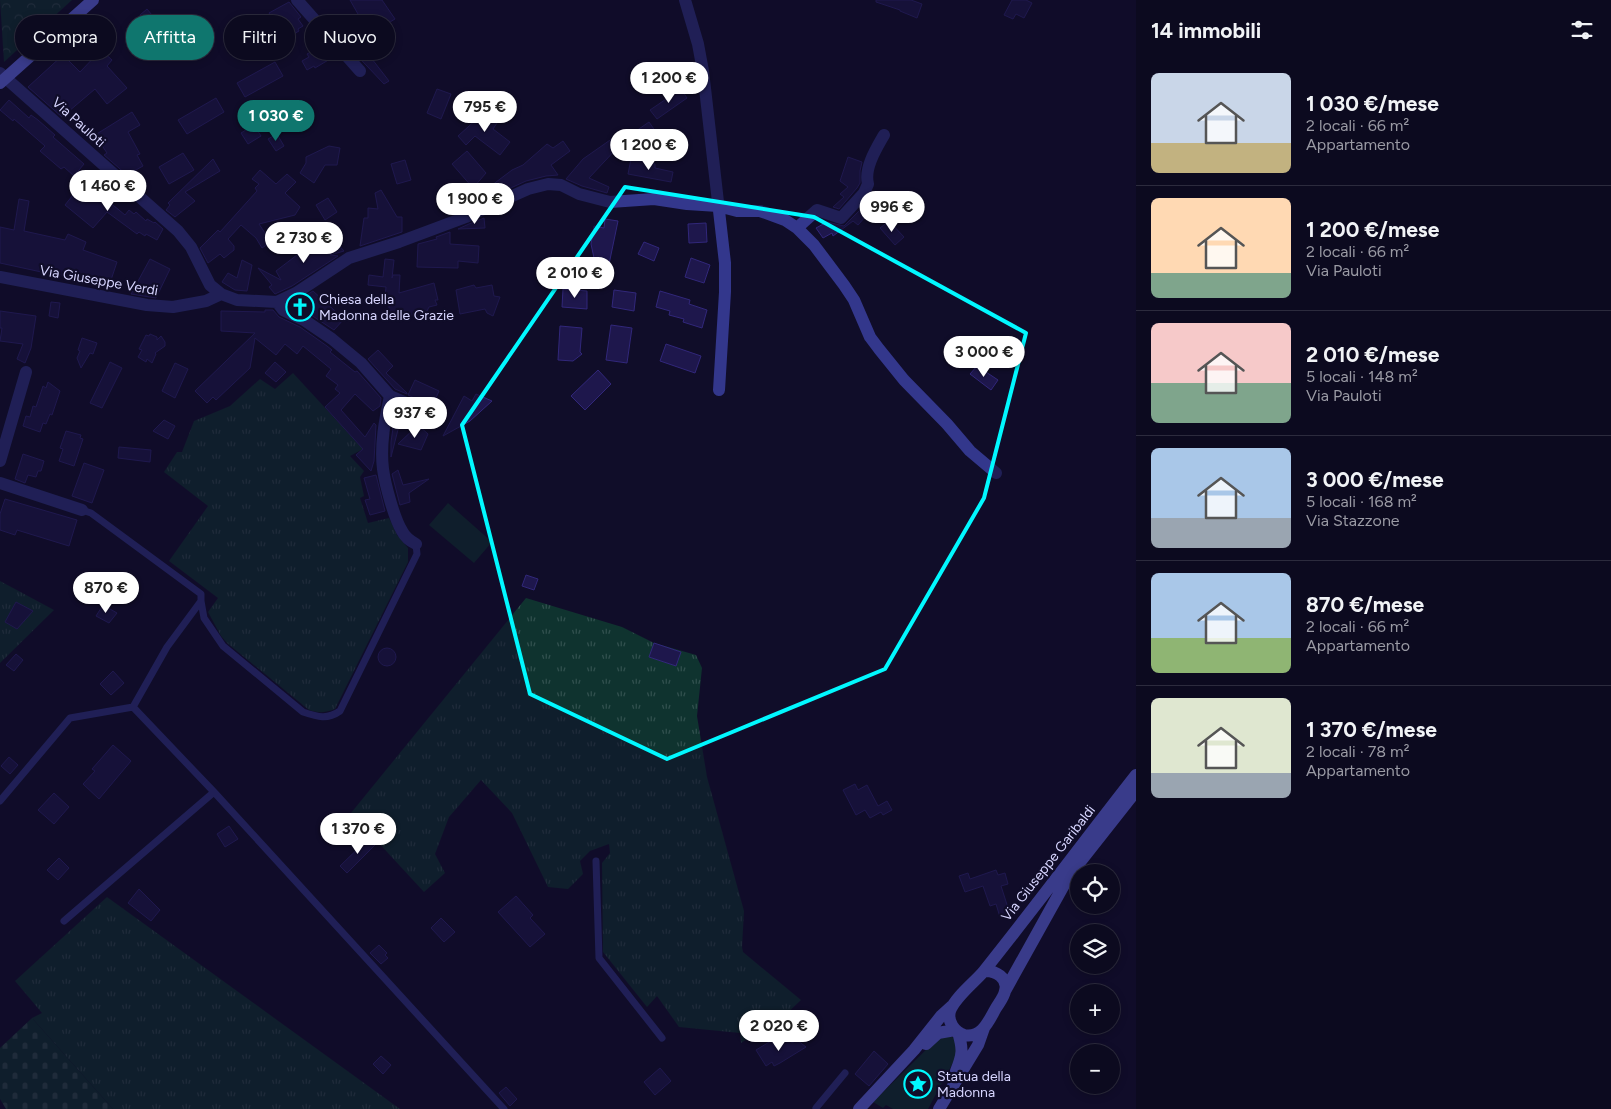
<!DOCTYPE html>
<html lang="it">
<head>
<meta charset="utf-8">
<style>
	body { margin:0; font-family:Figtree,sans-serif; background:#151328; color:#f1f3f6; height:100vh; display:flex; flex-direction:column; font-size:19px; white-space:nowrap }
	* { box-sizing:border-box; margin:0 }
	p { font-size:16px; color:#9a9aa4 }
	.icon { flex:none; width:28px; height:28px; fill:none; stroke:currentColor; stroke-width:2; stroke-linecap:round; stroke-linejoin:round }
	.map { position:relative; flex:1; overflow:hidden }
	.details { display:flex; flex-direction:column; background:#0c0a1f; width:475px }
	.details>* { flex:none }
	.guide { position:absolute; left:15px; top:15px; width:475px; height:45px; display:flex; gap:10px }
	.tools { position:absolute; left:1070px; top:864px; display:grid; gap:10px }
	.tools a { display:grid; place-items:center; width:50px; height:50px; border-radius:50%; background:#0c0a1f; box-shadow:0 2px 8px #0003,0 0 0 1px #2c2b3d; font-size:25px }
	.price { position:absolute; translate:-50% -42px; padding:0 11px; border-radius:18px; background:#fff; color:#222; font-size:16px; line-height:32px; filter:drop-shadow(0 1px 2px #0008) }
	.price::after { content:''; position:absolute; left:50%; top:30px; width:15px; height:11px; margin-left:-8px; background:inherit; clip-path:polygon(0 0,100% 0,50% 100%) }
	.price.on { background:#0f766e; color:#fff }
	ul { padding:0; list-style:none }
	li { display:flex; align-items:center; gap:15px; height:125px; padding:0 15px }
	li+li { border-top:1px solid #2c2b3d }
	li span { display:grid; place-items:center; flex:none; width:140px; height:100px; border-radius:8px; color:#555 }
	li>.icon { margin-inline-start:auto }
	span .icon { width:60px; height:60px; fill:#fffc; stroke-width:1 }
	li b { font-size:21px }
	h2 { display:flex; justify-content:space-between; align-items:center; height:60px; padding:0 15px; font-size:21px }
	.chip { padding:0 18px; border-radius:22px; background:#0c0a1f; box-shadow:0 2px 8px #0003,0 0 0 1px #2c2b3d; font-size:18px; line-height:45px }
	.chip.on { background:#0f766e; color:#fff }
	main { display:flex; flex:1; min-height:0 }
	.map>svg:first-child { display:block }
	.grass { fill:url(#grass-tufts) }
	.cemetery { fill:url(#cemetery-stones) }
	.park { fill:url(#park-crowns) }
	.garden { fill:#0f332f }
	.building { fill:#1e174c; stroke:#31277a }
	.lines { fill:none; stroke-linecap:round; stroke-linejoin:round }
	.lane { stroke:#33378c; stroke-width:7 }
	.street { stroke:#33378c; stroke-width:12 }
	.secondary { stroke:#6c73ff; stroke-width:12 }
	.marked { fill:none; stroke:#01f8ff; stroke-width:4; stroke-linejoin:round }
	.labels { text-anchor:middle; stroke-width:4.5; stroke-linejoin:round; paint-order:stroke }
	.street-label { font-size:14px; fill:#d7d5ff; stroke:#100d29 }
	.poi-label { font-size:14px; fill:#d7d5ff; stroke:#100d29; text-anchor:start }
</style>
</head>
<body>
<main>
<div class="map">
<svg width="1136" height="1109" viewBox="0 0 1136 1109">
	<defs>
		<pattern id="grass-tufts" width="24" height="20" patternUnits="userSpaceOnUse" patternTransform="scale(1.25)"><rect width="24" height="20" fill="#0f332f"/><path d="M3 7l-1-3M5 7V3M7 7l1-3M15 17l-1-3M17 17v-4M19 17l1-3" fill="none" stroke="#31504e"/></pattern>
		<pattern id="cemetery-stones" width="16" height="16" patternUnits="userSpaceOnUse" patternTransform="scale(1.25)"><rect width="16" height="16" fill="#0f332f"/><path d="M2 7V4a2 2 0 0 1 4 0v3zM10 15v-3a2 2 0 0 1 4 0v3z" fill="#31504e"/></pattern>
		<pattern id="park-crowns" width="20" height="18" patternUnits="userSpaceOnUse" patternTransform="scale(1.25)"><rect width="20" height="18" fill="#0f332f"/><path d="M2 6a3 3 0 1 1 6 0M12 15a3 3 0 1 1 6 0" fill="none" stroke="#31504e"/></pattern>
	</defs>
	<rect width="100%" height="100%" fill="#100d29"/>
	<path class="grass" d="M293,373l70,76 -13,7 14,15 -4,6 4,19 -4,2 8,25 21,-5 8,17 11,13v14l-73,147c-10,4 -17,4 -26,1l-82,-67 -6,-7 -13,-24 10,-14 -49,-37 39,-55 -44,-34 13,-20h5l12,-31 36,-15 30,-27 15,10z
		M0,581l54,29 -54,53z
		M526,598l96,29 32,16 42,12 6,13 -5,48 10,61 37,134 -2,36 1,5 58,48 -18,17 -42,26 -1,-10 -61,-6 -22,-31 -10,11 -44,-55 -1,-89 8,-10 -1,-9 -19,7 -10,10 3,13 -15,15 -20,-2 -36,-74 -31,-33 -32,37 -14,37 10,19 -21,19 -73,-79z
		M107,897l293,212h-287l-81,-91 10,-5 -27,-32z"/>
	<path class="cemetery" d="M32,1018l81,91h-107l-6,-10v-51z"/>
	<path class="park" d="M0,0h72l-68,62z"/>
	<path class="garden" d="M448,503l44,39 -18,21 -45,-38z
		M948,1035l6,3 2,8v11l-28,52h-35l-7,-4 -3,3 -10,-6 67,-66z"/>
	<path class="building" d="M350,0h32l13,19 -15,9 8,15 -8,4 3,6 -11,6 17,22 -5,3 -35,-37 21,-12z
		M876,0h35l11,4 -5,14 -17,-7v-1l-24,-8z
		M1012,0h14l6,3 -8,15 -8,-4 -3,5 -9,-4z
		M289,2l12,15 -3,2 5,7 -5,3 1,2 -21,12 -7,-9 8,-5 -10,-16z
		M147,9l14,17 -18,15 -10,-13 10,-9 -3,-4z
		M325,44l10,12 -20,12 -1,-2 -7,4 -5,-9 7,-4 -2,-3z
		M101,50l11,10 -5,6 20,22 -20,16 -12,-15 -33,28 -34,-30 35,-32 17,17z
		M275,62l8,14 -38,21 -8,-14z
		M437,89l14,5 -10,25 -14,-6z
		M681,89l6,9 -30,21 -7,-9z
		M216,98l8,14 -37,22 -9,-14z
		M9,100l20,18 2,-3 7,5 17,15 -2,2 31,27 -10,12 -10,-9 -3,2 -21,-18 5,-5 -31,-27 -1,2 -13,-11z
		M489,108l8,15 -4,6 17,13 -10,13 -25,-19 -9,9 -8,-9z
		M132,112l8,13 -12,7 12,22 -3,1 6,11 -16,9 -23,-20 3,-2 -12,-18z
		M649,122l7,10 -23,15 3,-16z
		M254,125l7,11 -13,8 -7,-11z
		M277,134l7,12 -8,5 -8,-12z
		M613,138l6,8 -30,32 20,9 -2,6 -25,-7 -16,-7 17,-20z
		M563,141l7,10 -19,14 7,10 -12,1 -20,5 -24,11 -1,-3 -8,7 -9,4 -5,-5 33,-25 11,-5 24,-21 6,4z
		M329,146l11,2 -3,17h-12l-11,18 -14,-10 6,-10v-6z
		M467,151l19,22 -13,15 -21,-24z
		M183,153l11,17 -25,14 -10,-17z
		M848,157l14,5 -2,9v12l-3,5 -18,21 -6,-2 11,-10 -4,-3 8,-7 -8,-6z
		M213,159l7,12 -35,21 10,9 -20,16 -9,-7 4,-5 -2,-2z
		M631,159l24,5v4l18,4 -2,10 -43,-8z
		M405,160l6,20 -14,4 -6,-20z
		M260,170l16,14 11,-10 9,8 -11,11 15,14 -5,8 -36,9 12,18 -9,6 -6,-10 -15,-13 -13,14 6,7v4l-10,8 -4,-4 -12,9 -8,-15 18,-18 2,2 37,-41 -2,-3 4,-4 -7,-5z
		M84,181l41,34 4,-5 5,4 2,-2 10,9 1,-2 7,4 1,-1 8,7 -6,11 -11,-6 -1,2 -6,-4 -2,2 -30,-22 -14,16 -28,-23z
		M381,190l16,27h5v15l-42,14 4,-28h4v-10l10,1 -3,-16z
		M328,198l9,14 -12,8 -9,-15z
		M19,199l10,2 -5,30 41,9 3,-6 18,8 -3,8 34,12 -9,27 -29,-9 -1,3 -31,-15 -1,5 -46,-10v-36l14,3z
		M860,210l6,6 -8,9 -5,-4 -20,15 -1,-3 -9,5 -7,-10 11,-6 17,4z
		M484,218l1,10 -27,1 11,-5z
		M605,219l13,2 -11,53 -10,-2 -6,-28 3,-18 10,2z
		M889,221l15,16 -9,8 -15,-17z
		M706,223l1,19 -18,1 -1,-19z
		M327,232l17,19 -14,4 8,1 -46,30 -17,8 -6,-7 3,-2 -14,-17 23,12 -5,-9z
		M450,232v12l29,2 -1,17 -20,-2v7l-41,-1 1,-23 19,-5 -1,-2z
		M644,242l15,6 -5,13 -16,-7z
		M691,258l19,7 -6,18 -19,-6z
		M150,259l20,10 -14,29 -25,-4z
		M385,259l9,1 -2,18 1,-3h7l-1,18 35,-10 4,17h-3l2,5 -8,2 -2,4 -27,7 -12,-1 2,-20h-5l1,-10 -18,-2 1,-10 14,2z
		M242,260l10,5 -5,26 -12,-1 -13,-8 6,-9 9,5z
		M474,285l2,3 16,-3 2,11 6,1 -7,19 -6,-3 -2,-4 -25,5 -4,-24z
		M563,289l24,2v18l-25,-2z
		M614,290l22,3 -2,18 -22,-4z
		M313,291l31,28 -10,11 -26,-17 -17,-8z
		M660,291l30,9 -1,4 18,6 -5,18 -19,-6 1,-3 -15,-4 1,-4 -14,-4z
		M51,302l9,1 -2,15 -9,-2z
		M265,310h8l6,7 21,10 27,19 5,4 -2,2 25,20 2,-1 24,27 -1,8 -7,5 -18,-17 -14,16 24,27 9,-14 2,2 -2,36 -3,10 -15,-16 7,-6 -38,-42 15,-14 -5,-4 3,-4 -12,-9 5,-7 -28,-23 -6,8 -12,-10 -9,11 -21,-17 -5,30 -34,32 -3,-3 -6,6 -12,-12 60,-58 -34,-2v-20l44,1z
		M0,311l36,5 -5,32 -6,15 -8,-4 6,-15 -23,-3 2,-13h-2z
		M611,325l21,3 -5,35 -21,-3z
		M560,326l22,2 -2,24 2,2 -9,7 -15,-1z
		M150,334l7,3v3l4,-4 4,6v4l-10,7 1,1 -4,9 -5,-4 -1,3 -8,-5 4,-7 -3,-1 7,-14 3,1z
		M82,338l15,5 -4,11 -3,-1 -9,15 -4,-10 3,-7 -2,-1z
		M666,344l35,12 -6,17 -35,-12z
		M378,350l15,16 -7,7 21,20v1l-12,-5 -27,-30z
		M110,362l12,6 -20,40 -12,-5z
		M275,362l11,10 -10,10 -11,-9z
		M175,363l13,6 -13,29 -13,-7z
		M977,366l21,14 -7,10 -21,-16z
		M598,370l13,14 -26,26 -14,-14z
		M415,380l24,11 -4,9 6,3 -4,9 -4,-3 -5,-5 -20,-9z
		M48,382l12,9 -8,24 -2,-1 -4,10 -3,-1 -3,9 -17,-6 3,-10 4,1 3,-11 3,1 7,-21 3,2z
		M476,394l16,7 -22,20 -27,15 21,-40 8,5z
		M396,407l7,3 -12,47v-15z
		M164,420l11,6 -7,13 -15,-8z
		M418,425l10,9 -7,16 -23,-6z
		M66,431l15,4 -1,3 3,1 -9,27 -15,-5 4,-12 -3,-1z
		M119,447l32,3 -1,12 -32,-4z
		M23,454l21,7 -3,10h-3l-2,6 -8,-2 -3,8 -10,-4z
		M84,463l20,7 -12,33 -20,-7z
		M398,470l5,15 26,-6 -20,14 1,9 -10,3 -8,-31z
		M376,475l9,36 -15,4 -5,-15 5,-1 -6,-21z
		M5,499l72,21 -8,26 -52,-16 -2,5 -15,-5v-16z
		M526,575l12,4 -4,11 -12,-4z
		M16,602l17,9 -16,18 -12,-7z
		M103,605l14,8 -8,10 -13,-7z
		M654,643l27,9 -5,14 -27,-9z
		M378 657a9 9 0 1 1 18 0a9 9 0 1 1-18 0Z
		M16,654l7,6 -9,11 -8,-6z
		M113,671l11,12 -13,12 -11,-11z
		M113,745l18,16 -32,38 -16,-15 12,-13 -3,-2z
		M9,757l9,8 -8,9 -9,-8z
		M855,784l3,6 9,-5 11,21 9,-5 5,9 -9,5 -2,-3 -11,6 -5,-8 -9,5 -13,-25z
		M54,793l15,14 -15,17 -16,-14z
		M229,826l9,13 -13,8 -8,-13z
		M370,837l7,6 -30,30 -7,-7z
		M59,858l10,10 -11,12 -11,-10z
		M996,870l2,5 7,-2 3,11 -7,2 9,28 -10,3 -4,-13 -6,2 -7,-20 -18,6 -6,-16 9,-3 2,6z
		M139,889l21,21 -9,11 -23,-18z
		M516,896l17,19 -3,3 15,16 -15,13 -32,-35z
		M441,918l14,14 -11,10 -13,-14z
		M379,945l8,8 -2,2 3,3 -7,6 -11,-11z
		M790,1038l2,5 5,-3 9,7 -26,16 -6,3 -2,-4 -6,4 -10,-16 15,-9 4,6z
		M874,1051l14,13 -19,22 -14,-12z
		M381,1056l10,9 -8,9 -10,-10z
		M660,1068l11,13 -16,14 -11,-13z
		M506,1087l11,12 -7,7 -11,-13z"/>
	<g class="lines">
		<path class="lane" d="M82,510l9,3 110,81v7l-34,46 -34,60 81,85 290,317
			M201,601l3,17 19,28 80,66c15,5 24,8 37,-1l77,-157 -1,-10
			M0,801l70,-83 63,-11
			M596,861l3,97 63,80
			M64,921l150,-129
			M816,1108l29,-35"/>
		<path class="street" d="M297,0l63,71
			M685,0l13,44 5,27 22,192v29l-6,98
			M0,73l178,158 13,16 19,38 11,9 16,6 40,2 19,-9 53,-35 50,-16 67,-25 62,-28 20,-5 13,1 18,9 31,8 44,-3 33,5 31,2 19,5h23l25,9 12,8 17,17 30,40 10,15 16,37 9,12 25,31 43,44 23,27 26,22
			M797,228l20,-18 24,8 23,-25 4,-9c-4,-16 8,-35 16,-49
			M0,277l147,28 26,2 33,-6 15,-7
			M277,302l6,8 21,10 28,19 29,24 29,33c-5,23 -10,49 -7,73 2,15 11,49 19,62 3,6 8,10 14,13
			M390,396l35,15
			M0,461l26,-89
			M0,483l82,27"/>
		<path class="secondary" d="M0,83l93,-83
			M984,971c11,-1 25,7 21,20 -1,6 -6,12 -9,17 -7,12 -14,31 -32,27 -9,-3 -17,-13 -14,-24 5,-14 25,-29 34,-40 52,-65 101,-131 152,-196
			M1005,991l64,-115 67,-85
			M926,1044l12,-11 17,-3
			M956,1071c7,-17 7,-22 2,-39
			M859,1109l55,-59 27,-34 11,-10
			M939,1109l39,-64 6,-17"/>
	</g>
	<path d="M0 0H1136V1109H0ZM625,187l189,30 212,116 -42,165 -99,171 -218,90 -137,-65 -68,-269z" fill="#100d29" fill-opacity=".55" fill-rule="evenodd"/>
	<path class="marked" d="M625,187l189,30 212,116 -42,165 -99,171 -218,90 -137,-65 -68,-269z"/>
	<defs>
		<g id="church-ring" transform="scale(1.4375)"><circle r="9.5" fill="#100d29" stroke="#01f8ff" stroke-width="1.5"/><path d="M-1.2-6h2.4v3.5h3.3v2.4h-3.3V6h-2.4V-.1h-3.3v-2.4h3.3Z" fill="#01f8ff"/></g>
		<g id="sight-ring" transform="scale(1.4375)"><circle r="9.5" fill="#100d29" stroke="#01f8ff" stroke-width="1.5"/><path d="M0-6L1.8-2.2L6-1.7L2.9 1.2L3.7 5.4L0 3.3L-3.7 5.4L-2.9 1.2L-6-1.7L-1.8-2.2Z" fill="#01f8ff"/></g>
	</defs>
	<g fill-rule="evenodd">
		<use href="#church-ring" x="300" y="307"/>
		<use href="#sight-ring" x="918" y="1084"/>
	</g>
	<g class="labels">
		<g class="street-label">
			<text transform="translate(79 122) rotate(42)" y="5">Via Pauloti</text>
			<text transform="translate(99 280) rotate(10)" y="5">Via Giuseppe Verdi</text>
			<text transform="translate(1048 863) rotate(-52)" y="5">Via Giuseppe Garibaldi</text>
		</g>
		<g class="poi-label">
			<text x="319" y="304">Chiesa della<tspan x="319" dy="16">Madonna delle Grazie</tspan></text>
			<text x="937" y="1081">Statua della<tspan x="937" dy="16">Madonna</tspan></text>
		</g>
	</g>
</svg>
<div class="tools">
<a><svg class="icon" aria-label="locate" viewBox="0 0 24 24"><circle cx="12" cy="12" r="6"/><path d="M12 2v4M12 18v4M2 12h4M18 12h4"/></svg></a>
<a><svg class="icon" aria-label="layers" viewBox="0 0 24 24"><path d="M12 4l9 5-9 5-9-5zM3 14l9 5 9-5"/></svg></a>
<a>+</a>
<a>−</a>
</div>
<b class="price" style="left:669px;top:104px">1 200 €</b>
<b class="price" style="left:485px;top:133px">795 €</b>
<b class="price on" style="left:276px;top:142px">1 030 €</b>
<b class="price" style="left:649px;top:171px">1 200 €</b>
<b class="price" style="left:108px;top:212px">1 460 €</b>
<b class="price" style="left:475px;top:225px">1 900 €</b>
<b class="price" style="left:892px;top:233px">996 €</b>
<b class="price" style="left:304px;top:264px">2 730 €</b>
<b class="price" style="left:575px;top:299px">2 010 €</b>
<b class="price" style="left:984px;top:378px">3 000 €</b>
<b class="price" style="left:415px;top:439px">937 €</b>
<b class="price" style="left:106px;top:614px">870 €</b>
<b class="price" style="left:358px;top:855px">1 370 €</b>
<b class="price" style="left:779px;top:1052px">2 020 €</b>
<div class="guide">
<a class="chip">Compra</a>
<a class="chip on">Affitta</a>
<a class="chip">Filtri</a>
<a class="chip">Nuovo</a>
</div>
</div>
<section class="details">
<h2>14 immobili<svg class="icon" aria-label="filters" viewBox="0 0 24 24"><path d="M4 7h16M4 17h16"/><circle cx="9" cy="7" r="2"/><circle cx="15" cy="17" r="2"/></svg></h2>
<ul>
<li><span style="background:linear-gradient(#c9d6e8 70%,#c2b280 0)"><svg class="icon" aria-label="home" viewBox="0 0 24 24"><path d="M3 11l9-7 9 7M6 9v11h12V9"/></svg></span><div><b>1 030 €/mese</b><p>2 locali · 66 m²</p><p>Appartamento</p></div></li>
<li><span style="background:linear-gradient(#ffd9b3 75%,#7fa58c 0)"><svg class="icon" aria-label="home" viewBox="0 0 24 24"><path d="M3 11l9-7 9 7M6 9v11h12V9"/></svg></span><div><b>1 200 €/mese</b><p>2 locali · 66 m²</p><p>Via Pauloti</p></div></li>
<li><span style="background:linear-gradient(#f6c9c9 60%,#7fa58c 0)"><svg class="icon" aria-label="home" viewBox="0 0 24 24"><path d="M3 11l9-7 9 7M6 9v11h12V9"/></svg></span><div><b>2 010 €/mese</b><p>5 locali · 148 m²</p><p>Via Pauloti</p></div></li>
<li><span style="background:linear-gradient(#a9c7e8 70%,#9aa5b1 0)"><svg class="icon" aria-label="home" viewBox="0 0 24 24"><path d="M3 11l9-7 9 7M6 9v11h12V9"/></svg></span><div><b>3 000 €/mese</b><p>5 locali · 168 m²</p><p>Via Stazzone</p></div></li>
<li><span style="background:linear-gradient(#a9c7e8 65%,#8fb573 0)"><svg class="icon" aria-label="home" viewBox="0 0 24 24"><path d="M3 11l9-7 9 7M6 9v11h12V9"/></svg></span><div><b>870 €/mese</b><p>2 locali · 66 m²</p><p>Appartamento</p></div></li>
<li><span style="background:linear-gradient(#dfe7d0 75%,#9aa5b1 0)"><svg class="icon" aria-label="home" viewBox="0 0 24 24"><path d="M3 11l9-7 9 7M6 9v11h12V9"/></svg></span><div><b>1 370 €/mese</b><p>2 locali · 78 m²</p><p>Appartamento</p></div></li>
</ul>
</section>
</main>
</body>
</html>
